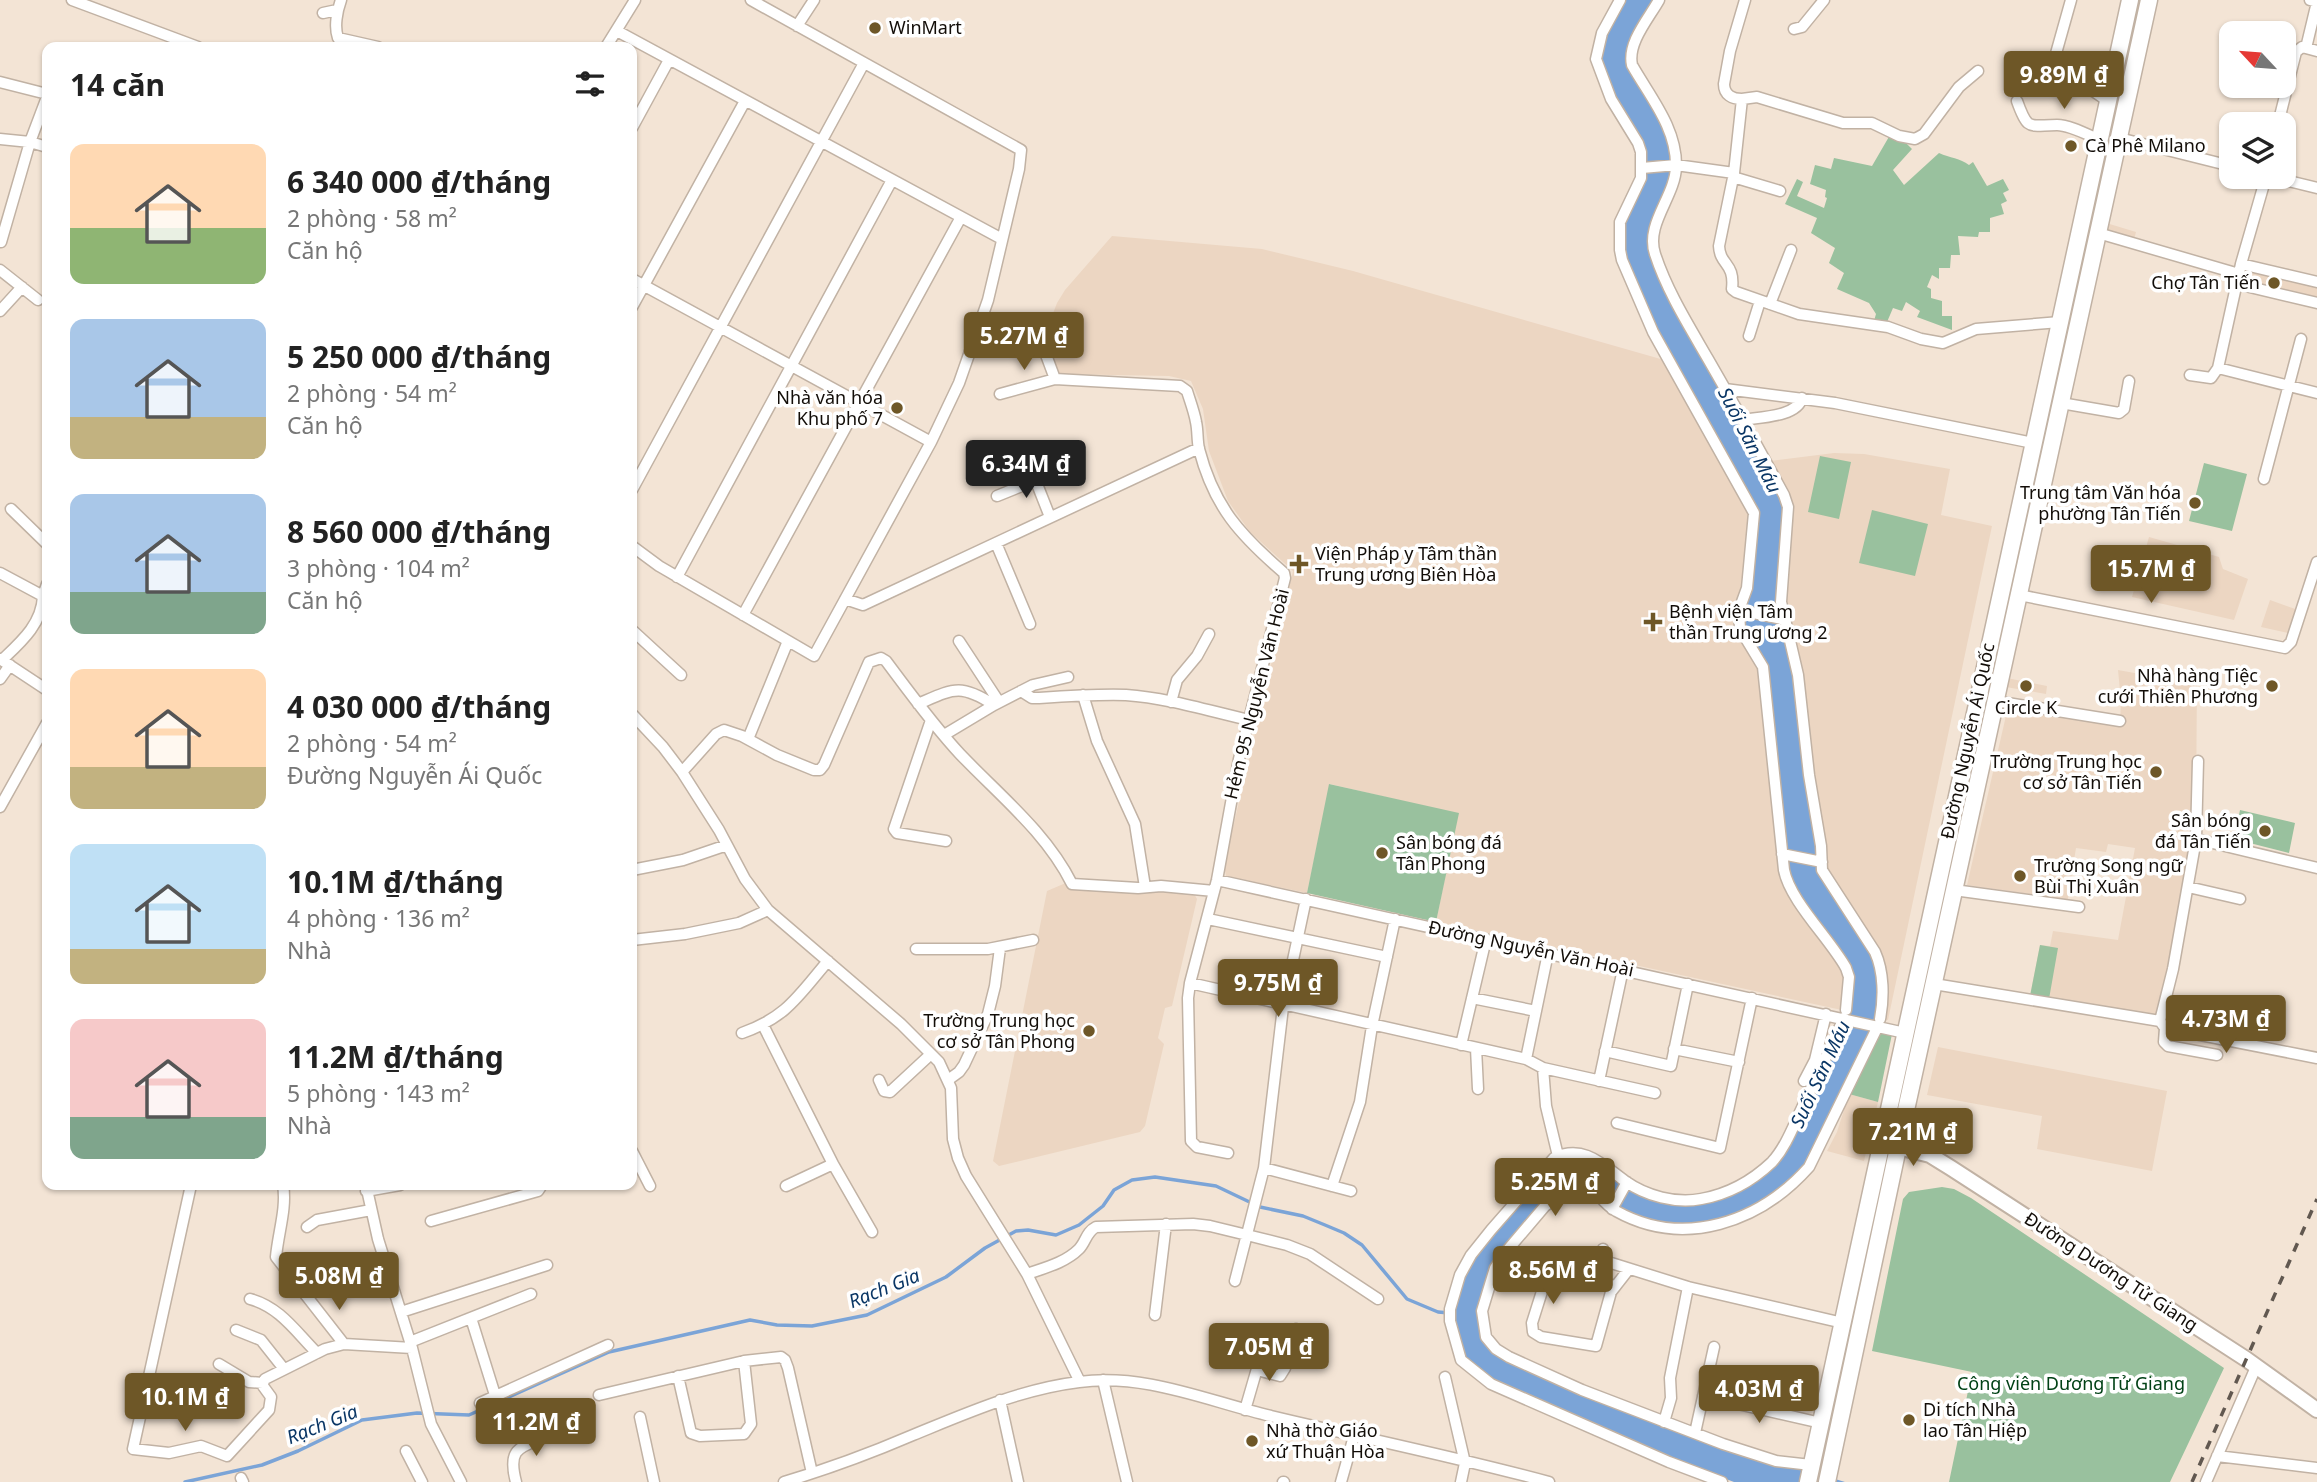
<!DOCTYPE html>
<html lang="vi">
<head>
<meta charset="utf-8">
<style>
	body { margin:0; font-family:"Noto Sans",sans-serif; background:#f6f6f6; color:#222; height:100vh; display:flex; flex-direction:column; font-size:26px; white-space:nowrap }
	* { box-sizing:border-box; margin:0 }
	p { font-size:23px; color:#767676 }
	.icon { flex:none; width:38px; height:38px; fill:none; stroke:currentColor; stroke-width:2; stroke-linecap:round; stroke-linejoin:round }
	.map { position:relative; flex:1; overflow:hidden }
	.panel { position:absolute; left:42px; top:42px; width:595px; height:1148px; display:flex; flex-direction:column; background:#fff; border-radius:14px; box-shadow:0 2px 5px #0004 }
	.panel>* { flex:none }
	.needle { width:46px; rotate:296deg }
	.tools { position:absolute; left:2219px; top:21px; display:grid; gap:14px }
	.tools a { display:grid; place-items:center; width:77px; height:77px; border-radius:14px; background:#fff; box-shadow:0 2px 5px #0004; font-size:35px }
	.price { position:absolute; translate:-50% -60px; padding:0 16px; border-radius:7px; background:#6e5727; color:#fff; font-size:23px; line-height:46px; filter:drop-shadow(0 2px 4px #0008) }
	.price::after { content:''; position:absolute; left:50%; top:42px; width:21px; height:16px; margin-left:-10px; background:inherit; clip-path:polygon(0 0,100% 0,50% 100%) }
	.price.on { background:#222; color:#fff }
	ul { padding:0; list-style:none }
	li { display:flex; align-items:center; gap:21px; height:175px; padding:0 28px }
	li span { display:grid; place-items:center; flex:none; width:196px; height:140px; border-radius:14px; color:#555 }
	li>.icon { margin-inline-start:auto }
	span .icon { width:84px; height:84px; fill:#fffc; stroke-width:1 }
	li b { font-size:30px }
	h2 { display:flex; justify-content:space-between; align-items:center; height:84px; padding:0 28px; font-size:30px }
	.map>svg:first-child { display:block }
	.built { fill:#ecd6c2 }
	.green { fill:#99c19e }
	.water { fill:#7ba4d7 }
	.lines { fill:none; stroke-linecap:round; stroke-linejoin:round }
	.stream { stroke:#7ba4d7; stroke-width:3.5 }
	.minor-casing { stroke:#c1b2a4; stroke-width:13 }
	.secondary-casing { stroke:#c1b2a4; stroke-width:18 }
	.primary-casing { stroke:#c1b2a4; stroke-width:19 }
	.minor { stroke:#fff; stroke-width:10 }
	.secondary { stroke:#fff; stroke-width:14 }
	.primary { stroke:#fff; stroke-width:16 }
	.rail { stroke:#615850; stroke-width:3.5; stroke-dasharray:9 9; stroke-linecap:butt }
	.poi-dot { fill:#6e5727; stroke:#fff; stroke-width:2.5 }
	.labels { text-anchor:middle; stroke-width:7; stroke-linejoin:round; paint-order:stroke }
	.poi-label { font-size:18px; fill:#120d08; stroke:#fff; text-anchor:start }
	.street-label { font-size:18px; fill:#120d08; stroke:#fff }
	.park-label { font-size:18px; fill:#014115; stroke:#fff }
	.water-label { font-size:19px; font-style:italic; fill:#0a3665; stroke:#fff }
</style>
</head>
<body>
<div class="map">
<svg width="2317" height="1482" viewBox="0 0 2317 1482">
	<rect width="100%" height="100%" fill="#f3e4d5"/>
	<path class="built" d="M2103,222l33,10 -2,8 -32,-10z
		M1112,236l150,13 91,22 311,89 106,101 64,-8 30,1 86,15 -9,46 51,11 -104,494 -452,-98 22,-108 -128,-30 -23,109 -81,-17 -2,-10 69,-295 -43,-39 -22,-31 -19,-50 -6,-42 -12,-28 -22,-5 -111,-2 -11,-27v-18l10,-26 8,-13z
		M2244,268l73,19v13l-76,-18z
		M2149,537l70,20 4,12 25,10 -14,41 -102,-23z
		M2270,600l28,10 -10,23 -27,-6z
		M2118,670l44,8 2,-6 33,3 -1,140 -37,203 -129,-22 10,-51 10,1 3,-15 65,9 17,-92 -27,-4 -2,8 -30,-4 -9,56 -37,-5v-5l-63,-9 41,-178 112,17 1,-23z
		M2007,678l40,8 -1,8 -40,-7z
		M1068,882l3,5 78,6 6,-5 38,4 4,7 -25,107 -7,2 -7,30 6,6 -19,82 -5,6 -141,34 -6,-5 54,-270z
		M1938,1047l229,44 -15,80 -115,-22 5,-33 -115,-21z
		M1849,1094l29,8 -14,59 -37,-10 10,-19z"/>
	<path class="green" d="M1890,135l15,7 7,7 -19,21 11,15 35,-32c11,5 21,5 30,12l4,-3 14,24 16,-7 6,11 -6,3 4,8 -6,3 3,10 -14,4v14h-11l-1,5 -20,-1 2,19h-9l-1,13h-11v11l-7,-4 -5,12 4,2v9l11,3v15h10v14l-35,-13 3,-6 -14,-9 -4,9 -9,-3 -6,14 -13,-1 2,-7 -7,-11 -32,-14 7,-16 -15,-10 6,-15 -24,-15 6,-15 -32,-14 12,-25 6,3 -6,14 27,12 3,-10 -2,-1 1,-7 -16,-6 5,-19 16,4 3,-11 38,8z
		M1820,456l31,6 -12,57 -31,-7z
		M2204,463l43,11 -15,57 -43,-10z
		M1872,510l56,14 -13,52 -56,-13z
		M1329,784l130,29 -23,109 -129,-29z
		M2240,810l55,13 -6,30 -55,-14z
		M2040,945l18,3 -9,51 -19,-3z
		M1880,1031l12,3 -14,68 -29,-8z
		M1942,1187l12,2 17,9 253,170 -54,114h-221l23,-110 -100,-21 31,-152 6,-7z"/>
	<path class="water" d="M1624,0h31l-27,50c18,39 41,76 44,119l-22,75 131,252 3,11 1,12 -9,73 2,12 16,71 24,171v24l54,84c10,23 8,52 1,75l-68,136c-37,45 -94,69 -152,55 -12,-3 -26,-6 -36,-12 -13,-9 -25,-22 -36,-33l-89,91 -14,46 5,26 11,14 305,116 46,14h-111l-69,-26 -172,-75 -28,-24 -11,-36v-12l10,-32 10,-19 82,-97 10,-5h12l98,48 82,-26 51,-77 41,-90v-44l-62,-91 -21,-208 -23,-40 -2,-10 6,-21 10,-78 -2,-10 -102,-180 -29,-70 -2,-19 1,-17 21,-52 -45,-112 5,-23z"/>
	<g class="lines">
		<path class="stream" d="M185,1482l77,-17 36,-14 64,-31 55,-7 52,2 140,-63 141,-32 27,5 35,1 55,-11 79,-38 39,-29 31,-17 12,-1 28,5 23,-10 24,-19 11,-16 18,-10 23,-3 61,9 44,21 43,9 22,9 19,8 18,12 45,54 31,13 12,1"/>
		<g class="minor-casing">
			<path id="minor" d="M72,0l126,47
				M341,0c-4,11 -7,27 -3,38l40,9
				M1620,0l-18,33 -6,26 15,40 27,44 3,9v26l-21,44v28l2,10 31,72 101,181 -7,75 -8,22 1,19 23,38 21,203c6,31 46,69 62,98l3,9 -3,33
				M1659,0c-10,18 -32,43 -27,65 18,32 45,63 44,102 -1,30 -31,57 -21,87 12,37 34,72 53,105 26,45 51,90 76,136l4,12 -7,95 17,73 11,100 12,71 1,24 53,82c9,20 9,46 5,67
				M2071,0l-16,57 -1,14 26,11 28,19
				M323,13l14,-3
				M797,26l17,-26
				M1794,29l8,-2 22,-27
				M617,31l385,208
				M606,47l29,-47
				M2306,48l11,-46 -7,-2
				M0,82l47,12
				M47,97l-17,45 17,5
				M1742,99l15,-2 86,26h29l27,13 16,3 9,-5 35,-47 19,-16
				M2017,101c11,31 12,24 40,24 13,0 31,10 43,15
				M2278,124l18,-72 6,-5 15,4
				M632,128l37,-68
				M2119,138l112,28
				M0,139l30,3 -29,100
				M1642,168l34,-3 58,8 -15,73c1,20 16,16 13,43l4,3 63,22 89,13 33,12 22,4 33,-14 84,-7
				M1734,173l8,-74c-10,0 -18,-4 -18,-15l6,-33 15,-51
				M1733,177l47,14
				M2272,177l45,11
				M2098,233l141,41
				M2241,264l76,18
				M0,270l38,30
				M632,279l299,163
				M2237,284l80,19
				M1770,304l21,-54
				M632,307l113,-206
				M0,311l22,-24
				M1044,326l1,26 10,27 125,7 7,5c3,10 7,20 9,31 2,9 1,18 3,27 15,58 41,86 85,124l1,5 -46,181 -22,121 -27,103 -2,15 3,143 6,6 31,6
				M1749,336l11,-35
				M2218,368l99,25
				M2190,375l21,3 7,-10 23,-104 25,-87
				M1725,389l110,14 198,40
				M1000,394l55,-15
				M2061,403l58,10 5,-4 5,-28
				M1742,420c18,-3 55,-3 60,-22
				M2264,479l37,-140
				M632,490l232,-427
				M997,496l37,-15 3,3 13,33
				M11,509l36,35
				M996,543l34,81
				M632,546l27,20 155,90 117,-214 28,-59 29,-83 31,-131 2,-19 -270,-150
				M0,573l43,23 4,-12
				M677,577l215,-397
				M2019,595l266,53 6,-6 26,-80
				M845,599l18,6 336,-157
				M1739,610l47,10
				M743,615l218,-398
				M632,630l49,45
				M959,641l40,61
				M0,659l47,31
				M2,660c19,-18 40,-36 41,-64
				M0,679l10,-14
				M1021,691l11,7h7c29,-2 58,-4 87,-3 42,3 83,16 123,25
				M1083,695l14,46 38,83 10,63
				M1995,701l125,20
				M1171,702l6,-22 20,-24 12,-22
				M918,704c35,-15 42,-21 76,1
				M632,714l31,33 19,25 37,58 26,49 23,31 133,114 38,38 12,26 2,51 5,19 8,18 61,98 53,108
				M931,720l-37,109 3,4 49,8
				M944,735l50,-30 39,-20 35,-8
				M748,739l40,-98
				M682,772l34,-38 8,-4 18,6 35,19 37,15h6l4,-5 45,-103 12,-4 5,3c24,32 47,64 74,93 39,41 86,78 112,130l66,4 23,-2 53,5
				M0,807l47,-84
				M2196,839l121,29
				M1782,854l40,8
				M632,870l51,-10 44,-15
				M1217,880l688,153
				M2188,887l52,12
				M1954,890l125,17
				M1208,919l179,38
				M632,940l53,-6 54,-11 29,-13
				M916,949h72l45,-9
				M1190,983l336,76 17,9 112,25
				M1934,984l226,37 13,-52 23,-130 2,-78
				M1472,998l64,13
				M2160,1021l5,7 152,30
				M763,1025l70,139 39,68
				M2165,1028l-1,14 4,4 49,9
				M742,1033c45,-16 56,-37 86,-72
				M1461,1045l25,-106
				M1476,1048l2,41
				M1674,1049l65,13
				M1605,1051l66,15 17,-82
				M1526,1059l22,-106
				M1543,1068l3,38 12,50
				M879,1080l5,11 6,1 41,-38
				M948,1080l11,-8 5,-7 24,-51 7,-28 5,-38
				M1599,1081l24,-112
				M1804,1081l11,-21 11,-46
				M1617,1123l103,25 32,-150
				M632,1151l18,35
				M1264,1168l87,23
				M191,1185l-58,264 36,4 32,-7 26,10 42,-46 2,-13 -8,-11v-3
				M283,1185c4,23 -5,48 -7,72l68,87 68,4
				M366,1185l12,54 34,109 19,76 30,58
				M786,1186l47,-22
				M1332,1186l28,-84 12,-76 23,-107
				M366,1191l34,-6
				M1612,1209l15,-27
				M431,1221l107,-30 4,-6
				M307,1227l10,-7 54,-10
				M1603,1249l5,13 80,25 155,36
				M1027,1274c17,-6 38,-11 52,-25 7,-7 7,-17 17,-22l97,-3 17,2 37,9 40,10 23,9 68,45
				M1235,1281l29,-113 19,-161 23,-108
				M1614,1286l-55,-17 -6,15 -9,1 -12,38 1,9 8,5 55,9 15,-54 18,-23
				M250,1299c30,8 46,33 67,54
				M401,1312l146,-47
				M1155,1315l11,-91
				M471,1318l24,77
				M236,1330l25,10 23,29
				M410,1342l121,-48
				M219,1364l30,18 14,1 2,-4 60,-30 19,-5
				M1257,1370l23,6 5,-8 11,-39
				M678,1376l13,57 9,3 44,-2 7,-10 -7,-63
				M1445,1377l20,86 -4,19
				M1103,1380l24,102
				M599,1395l145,-34 37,-4 4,3 3,8 24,105
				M1703,1396l118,27
				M1000,1400l18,82
				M480,1403l128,-58
				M1245,1410l18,-62
				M640,1417l14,65
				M1664,1422l7,-24 -1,-20 18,-91
				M1695,1433l19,-86
				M406,1451l16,31
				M2217,1456l100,12
				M1811,1465l-35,-4 -53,-17 -141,-54 -73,-33 -13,-8 -10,-12 -4,-26 13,-43 10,-15 40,-47 35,-27c15,7 22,25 36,32 68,38 144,11 193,-44l69,-141
				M241,1478l2,4
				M516,1482c-10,-38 7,-34 38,-49
				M784,1482c44,-13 87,-29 129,-47 54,-22 108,-46 166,-53 67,-9 128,19 192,34 92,22 186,41 278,66
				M1283,1482h1
				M1341,1482l13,-46
				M1722,1482l-53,-20 -178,-78 -30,-24 -11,-39v-12l10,-34 11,-20 20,-25 63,-72c29,-14 48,6 71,23 21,15 51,23 76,18 28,-5 51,-18 71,-37 13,-14 21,-35 29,-52 14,-30 29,-61 43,-92
				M2206,1482l50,-115"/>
		</g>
		<g class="secondary-casing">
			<path id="secondary" d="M1898,1147l32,8 21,13 295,191 71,51"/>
		</g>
		<g class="primary-casing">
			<path id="primary" d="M1808,1482l322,-1482
				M1827,1482l79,-372 243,-1110"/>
		</g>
		<use href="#minor" class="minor"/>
		<use href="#secondary" class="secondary"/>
		<use href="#primary" class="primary"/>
		<path class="rail" d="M2192,1482l125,-283"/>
	</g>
	<g class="poi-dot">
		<circle cx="875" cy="28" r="7"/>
		<circle cx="2071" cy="146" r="7"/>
		<circle cx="2274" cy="283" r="7"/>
		<circle cx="897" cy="408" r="7"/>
		<circle cx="2195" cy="503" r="7"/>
		<path d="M1295.5 553.5h7v7h7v7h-7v7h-7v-7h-7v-7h7z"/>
		<path d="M1649.5 611.5h7v7h7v7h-7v7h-7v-7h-7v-7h7z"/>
		<circle cx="2026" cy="686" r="7"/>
		<circle cx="2272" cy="686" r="7"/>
		<circle cx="2156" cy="772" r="7"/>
		<circle cx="2265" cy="831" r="7"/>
		<circle cx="1382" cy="853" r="7"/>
		<circle cx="2020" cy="876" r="7"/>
		<circle cx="1089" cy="1031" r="7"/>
		<circle cx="1909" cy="1420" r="7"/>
		<circle cx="1252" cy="1441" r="7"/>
	</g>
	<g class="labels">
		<g class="poi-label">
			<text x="889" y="34">WinMart</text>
			<text x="2085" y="152">Cà Phê Milano</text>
			<text x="2260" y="289" text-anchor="end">Chợ Tân Tiến</text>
			<text x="883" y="404" text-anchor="end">Nhà văn hóa<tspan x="883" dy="21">Khu phố 7</tspan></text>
			<text x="2181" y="499" text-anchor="end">Trung tâm Văn hóa<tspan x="2181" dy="21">phường Tân Tiến</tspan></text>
			<text x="1315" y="560">Viện Pháp y Tâm thần<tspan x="1315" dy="21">Trung ương Biên Hòa</tspan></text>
			<text x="1669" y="618">Bệnh viện Tâm<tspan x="1669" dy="21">thần Trung ương 2</tspan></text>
			<text x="2258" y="682" text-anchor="end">Nhà hàng Tiệc<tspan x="2258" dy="21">cưới Thiên Phương</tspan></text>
			<text x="2026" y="714" text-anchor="middle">Circle K</text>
			<text x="2142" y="768" text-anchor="end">Trường Trung học<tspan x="2142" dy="21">cơ sở Tân Tiến</tspan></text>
			<text x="2251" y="827" text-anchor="end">Sân bóng<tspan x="2251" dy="21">đá Tân Tiến</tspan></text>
			<text x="1396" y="849">Sân bóng đá<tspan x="1396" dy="21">Tân Phong</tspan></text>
			<text x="2034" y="872">Trường Song ngữ<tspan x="2034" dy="21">Bùi Thị Xuân</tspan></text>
			<text x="1075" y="1027" text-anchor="end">Trường Trung học<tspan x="1075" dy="21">cơ sở Tân Phong</tspan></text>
			<text x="1923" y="1416">Di tích Nhà<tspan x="1923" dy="21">lao Tân Hiệp</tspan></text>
			<text x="1266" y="1437">Nhà thờ Giáo<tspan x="1266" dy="21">xứ Thuận Hòa</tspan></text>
		</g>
		<g class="street-label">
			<text transform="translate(1257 694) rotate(-76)" y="6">Hẻm 95 Nguyễn Văn Hoài</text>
			<text transform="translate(1968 741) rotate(-78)" y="6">Đường Nguyễn Ái Quốc</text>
			<text transform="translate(1531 949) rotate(12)" y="6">Đường Nguyễn Văn Hoài</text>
			<text transform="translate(2111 1272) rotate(33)" y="6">Đường Dương Tử Giang</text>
		</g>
		<g class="park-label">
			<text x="2071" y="1390">Công viên Dương Tử Giang</text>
		</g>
		<g class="water-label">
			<text transform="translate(1750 440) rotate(63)" y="7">Suối Săn Máu</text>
			<text transform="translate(1820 1074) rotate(-65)" y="7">Suối Săn Máu</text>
			<text transform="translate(884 1288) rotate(-22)" y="7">Rạch Gia</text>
			<text transform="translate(322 1424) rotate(-22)" y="7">Rạch Gia</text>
		</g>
	</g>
</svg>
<div class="tools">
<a><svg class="needle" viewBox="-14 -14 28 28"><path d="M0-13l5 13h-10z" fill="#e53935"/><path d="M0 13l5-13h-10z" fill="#767676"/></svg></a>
<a><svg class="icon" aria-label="layers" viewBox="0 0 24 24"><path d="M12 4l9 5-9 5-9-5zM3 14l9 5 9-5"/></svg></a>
</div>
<b class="price" style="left:2064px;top:111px">9.89M ₫</b>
<b class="price" style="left:1024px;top:372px">5.27M ₫</b>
<b class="price on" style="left:1026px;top:500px">6.34M ₫</b>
<b class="price" style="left:2151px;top:605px">15.7M ₫</b>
<b class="price" style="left:1278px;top:1019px">9.75M ₫</b>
<b class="price" style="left:2226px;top:1055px">4.73M ₫</b>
<b class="price" style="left:1913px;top:1168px">7.21M ₫</b>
<b class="price" style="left:1555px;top:1218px">5.25M ₫</b>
<b class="price" style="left:1553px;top:1306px">8.56M ₫</b>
<b class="price" style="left:339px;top:1312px">5.08M ₫</b>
<b class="price" style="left:1269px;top:1383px">7.05M ₫</b>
<b class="price" style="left:1759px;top:1425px">4.03M ₫</b>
<b class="price" style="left:185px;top:1433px">10.1M ₫</b>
<b class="price" style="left:536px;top:1458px">11.2M ₫</b>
<section class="panel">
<h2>14 căn<svg class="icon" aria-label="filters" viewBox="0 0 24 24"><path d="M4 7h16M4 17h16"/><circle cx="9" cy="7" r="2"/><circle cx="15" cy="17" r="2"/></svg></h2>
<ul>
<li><span style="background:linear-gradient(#ffd9b3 60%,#8fb573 0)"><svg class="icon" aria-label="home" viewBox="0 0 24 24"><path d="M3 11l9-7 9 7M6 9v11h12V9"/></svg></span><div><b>6 340 000 ₫/tháng</b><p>2 phòng · 58 m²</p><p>Căn hộ</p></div></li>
<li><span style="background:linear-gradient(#a9c7e8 70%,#c2b280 0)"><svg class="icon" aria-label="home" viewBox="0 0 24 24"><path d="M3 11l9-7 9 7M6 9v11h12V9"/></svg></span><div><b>5 250 000 ₫/tháng</b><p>2 phòng · 54 m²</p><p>Căn hộ</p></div></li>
<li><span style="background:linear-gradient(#a9c7e8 70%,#7fa58c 0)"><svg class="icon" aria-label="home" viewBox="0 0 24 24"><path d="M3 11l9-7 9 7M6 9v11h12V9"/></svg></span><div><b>8 560 000 ₫/tháng</b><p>3 phòng · 104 m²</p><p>Căn hộ</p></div></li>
<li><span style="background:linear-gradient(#ffd9b3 70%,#c2b280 0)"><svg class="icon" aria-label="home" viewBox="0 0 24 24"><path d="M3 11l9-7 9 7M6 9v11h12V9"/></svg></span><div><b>4 030 000 ₫/tháng</b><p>2 phòng · 54 m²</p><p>Đường Nguyễn Ái Quốc</p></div></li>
<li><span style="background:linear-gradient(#bfe0f5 75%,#c2b280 0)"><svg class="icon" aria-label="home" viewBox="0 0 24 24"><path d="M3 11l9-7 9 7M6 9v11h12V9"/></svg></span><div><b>10.1M ₫/tháng</b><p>4 phòng · 136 m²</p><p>Nhà</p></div></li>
<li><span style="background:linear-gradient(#f6c9c9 70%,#7fa58c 0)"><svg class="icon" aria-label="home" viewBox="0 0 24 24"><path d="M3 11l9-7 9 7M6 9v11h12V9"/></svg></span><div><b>11.2M ₫/tháng</b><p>5 phòng · 143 m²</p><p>Nhà</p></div></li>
</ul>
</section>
</div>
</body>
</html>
